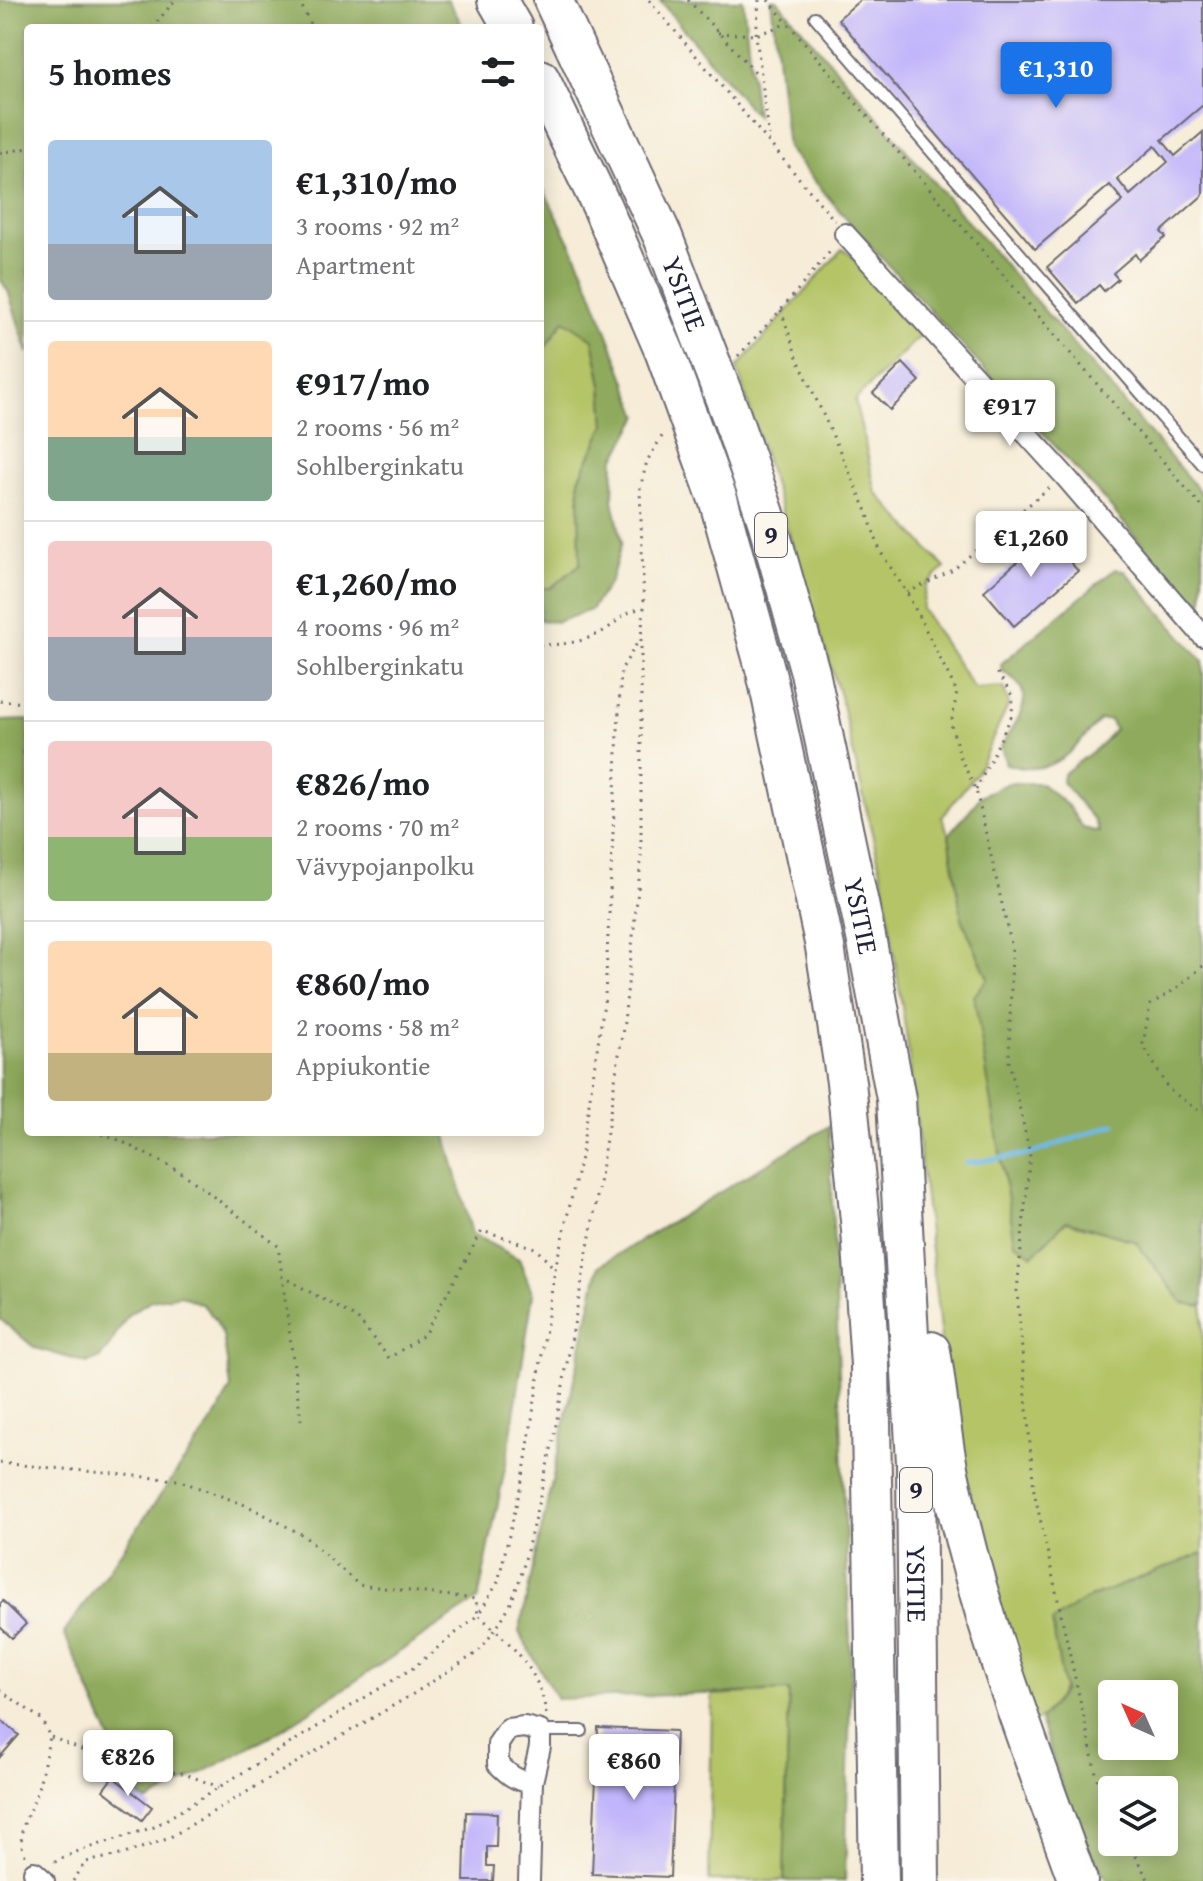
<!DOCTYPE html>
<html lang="en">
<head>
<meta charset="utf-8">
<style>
	body { margin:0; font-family:"Gentium Book Plus",serif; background:#f6f6f6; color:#202124; height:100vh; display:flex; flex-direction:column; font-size:30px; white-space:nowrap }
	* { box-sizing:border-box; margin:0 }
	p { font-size:26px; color:#757577 }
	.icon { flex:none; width:44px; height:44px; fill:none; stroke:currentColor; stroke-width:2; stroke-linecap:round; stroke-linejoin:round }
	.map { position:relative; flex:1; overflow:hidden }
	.details { position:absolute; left:24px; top:24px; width:520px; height:1112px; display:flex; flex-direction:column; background:#fff; border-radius:8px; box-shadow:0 4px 20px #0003 }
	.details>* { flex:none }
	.needle { width:52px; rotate:315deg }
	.fabs { position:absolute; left:1098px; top:1680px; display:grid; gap:16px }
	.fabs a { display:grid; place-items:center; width:80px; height:80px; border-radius:8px; background:#fff; box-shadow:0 4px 20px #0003; font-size:40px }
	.price { position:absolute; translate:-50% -68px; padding:0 18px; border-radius:8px; background:#fff; color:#222; font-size:26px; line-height:52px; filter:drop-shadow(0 2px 4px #0008) }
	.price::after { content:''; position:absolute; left:50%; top:48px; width:24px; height:18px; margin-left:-12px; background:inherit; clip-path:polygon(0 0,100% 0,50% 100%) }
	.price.active { background:#1a73e8; color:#fff }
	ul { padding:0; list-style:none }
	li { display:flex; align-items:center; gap:24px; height:200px; padding:0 24px }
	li+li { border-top:2px solid #e0e0e0 }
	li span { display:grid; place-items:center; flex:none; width:224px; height:160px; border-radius:8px; color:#555 }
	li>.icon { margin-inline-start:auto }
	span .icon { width:96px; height:96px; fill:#fffc; stroke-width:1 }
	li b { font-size:34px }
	h2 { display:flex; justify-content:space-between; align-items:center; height:96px; padding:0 24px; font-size:34px }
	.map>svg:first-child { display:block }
	.green { fill:#b4c466; stroke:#6b7350; stroke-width:2 }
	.forest { fill:#8faa5b; stroke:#58664b; stroke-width:2; fill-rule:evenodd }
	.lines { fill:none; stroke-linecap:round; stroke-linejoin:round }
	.stream { stroke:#6fbae8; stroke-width:5 }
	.building { fill:#c1b5fb; fill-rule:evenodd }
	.lane-casing { stroke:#6c6972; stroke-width:14 }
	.street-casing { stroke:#6c6972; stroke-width:24 }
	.highway-casing { stroke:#6c6972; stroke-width:42 }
	.path { stroke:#6c6972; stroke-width:3; stroke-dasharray:2 6; stroke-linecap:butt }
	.lane { stroke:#fff; stroke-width:10 }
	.street { stroke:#fff; stroke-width:20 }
	.highway { stroke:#fff; stroke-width:38 }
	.labels { text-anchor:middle; stroke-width:7; stroke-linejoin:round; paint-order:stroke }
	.shield { fill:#fbf7ec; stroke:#636270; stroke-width:2 }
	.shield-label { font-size:26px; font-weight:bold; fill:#22223b }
	.street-label { font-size:28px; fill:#22223b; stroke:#fbf7ec }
</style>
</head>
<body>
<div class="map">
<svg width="1203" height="1881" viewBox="0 0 1203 1881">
	<rect width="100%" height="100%" fill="#fbf7ec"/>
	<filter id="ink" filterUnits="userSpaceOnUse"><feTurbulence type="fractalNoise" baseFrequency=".0125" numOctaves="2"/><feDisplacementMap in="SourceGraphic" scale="16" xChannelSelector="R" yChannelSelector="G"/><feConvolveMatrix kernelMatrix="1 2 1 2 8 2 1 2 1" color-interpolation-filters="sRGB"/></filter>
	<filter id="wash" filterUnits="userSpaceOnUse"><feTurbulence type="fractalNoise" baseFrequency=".006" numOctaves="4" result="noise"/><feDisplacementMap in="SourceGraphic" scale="32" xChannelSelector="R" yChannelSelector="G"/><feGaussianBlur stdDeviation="1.8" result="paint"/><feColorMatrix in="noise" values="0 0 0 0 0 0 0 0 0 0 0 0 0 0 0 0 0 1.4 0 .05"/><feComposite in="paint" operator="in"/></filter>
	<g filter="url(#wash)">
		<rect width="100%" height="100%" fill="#f6ecd7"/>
		<path class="green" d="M842,249l6,3 75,81 -68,67 21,92 69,76 -19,17 -4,24 52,80 29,-2 6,17 -32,68 -35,45 7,18 13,84 26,59 45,276 33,-33 69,20 48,62 20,3v247l-119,47c-8,36 -13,110 -53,123l-81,-305 -43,-378 -24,-160 -43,-184 -103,-328z
			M564,319l29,20 9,46 3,40 -26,54 1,86 -30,23h-10v-233z
			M789,1691l-5,190h-75l3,-186z"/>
		<path class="forest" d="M0,0h448l16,28h-436v325l-20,-62 -8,-12z
			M659,0h84l13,116z
			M771,0h6l426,495v123l-101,-121 -248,-269 -67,-80z
			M540,182l43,87 56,147 -25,44 -1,40 9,42 -11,38 -20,30 -34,12 -17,-2v-32h11l29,-24 -1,-85 26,-54 -3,-40 -9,-46 -29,-19 -24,35z
			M1115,569l10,2 78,90v645l-20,-3 -48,-62 -69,-20 -33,34 -18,-12 -41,-247 14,-18 -26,-59 -13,-84 33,-40 26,-12h32l28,23 15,22 16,4 -4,-11 -33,-39 1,-8 38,-29 14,-16 -5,-9h-10c-29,32 -47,59 -94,44l-5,-17c17,-29 41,-54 1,-76l-1,-7z
			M28,720v412h417l27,102 47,25 14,35 -26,165 -29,141 -201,133 -129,69 -14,-10 -70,-159 154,-220 13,-26 -8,-51 -8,-17 -12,-14 -22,-10 -30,5 -23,15 -21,35 -8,9 -12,4 -52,-15 -35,-29v-598z
			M829,1126l22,539 -6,216h-61l5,-190 -232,8 -38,-67 80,-366z
			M1203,1553v328h-95l-29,-45 -39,-116 24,-29 -12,-69 32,-22zM1112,1694h52v52h-52zM1112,1790h52v52h-52z"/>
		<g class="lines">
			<path class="stream" d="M966,1163l64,-9 85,-30"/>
		</g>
		<g id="blocks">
			<path class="building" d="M860,0h343v105l-41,35 13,16 28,-24v63l-42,37 5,5 -27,23 -4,-6 -22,19 5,6 -14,12 -5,-6 -21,18 -31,-36 76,-66 -13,-16 -75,64 -197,-230zM1155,146l13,16 -38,33 -13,-16z
				M903,363l17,18 -30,29 -17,-17z
				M1035,534l6,7 6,-5 31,35 -64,55 -30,-35 42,-37 -6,-7z
				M3,1601l23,23 -14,14 -12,-11v-23z
				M0,1719l19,16 -19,22z
				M598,1728l78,3 -6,146 -78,-3z
				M113,1777l39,30 -10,13 -39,-30z
				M466,1812l31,1 -1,34h-9v19h7l-1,15h-29z"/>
		</g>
	</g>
	<g filter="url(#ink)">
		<use href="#blocks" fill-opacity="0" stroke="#6c6972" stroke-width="2"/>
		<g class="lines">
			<g class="lane-casing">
				<path id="lane" d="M815,17l388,448
					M540,1731h42"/>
			</g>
			<g class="street-casing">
				<path id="street" d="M845,234l219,241 139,161
					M34,1872l10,9
					M529,1881l3,-99 8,-35v-16l-16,-4 -16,2 -10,15v20c10,10 19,18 34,18"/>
			</g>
			<g class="highway-casing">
				<g id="highway">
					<path d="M497,0l16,28"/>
					<path id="s1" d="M553,0l110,237 68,178 34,99 45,158 56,265 30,162 20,364 4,418"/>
					<path d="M540,79l62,128 63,146 54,149 47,170 59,275 21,135 15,148 9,135 9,516"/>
					<path d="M931,1351c7,42 10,85 19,127 29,139 80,270 128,403"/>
				</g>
			</g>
			<path class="path" d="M299,0l13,28
				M649,0l186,221
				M688,0l71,76
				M759,0l-3,35 13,101
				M768,0l435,508
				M152,28l23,-28
				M718,33l38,2 32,-12
				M0,153l28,-5
				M781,310l16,47 69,152 14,42 27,42 50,99 -6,33 10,34 15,31 36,158 -3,113 21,93 -13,137 17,200 67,305 11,19
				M738,356l43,-46 52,-62
				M907,593l46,-23 98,-84
				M540,645c23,0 47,-3 67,-16 15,-11 18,-18 37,-21
				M0,701l28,2
				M976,790l36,-75 1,-18 -16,-25
				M1203,966l-26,22 -27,17 -7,39 25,45 35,25
				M94,1132l25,8 65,34 94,72 23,174
				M281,1276l76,42 32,40 35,-23 58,-104 53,17 20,21
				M0,1463l178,17 70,26 55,29 56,50 117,14 2,16 -65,53 -259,159 -78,25 -23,11
				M0,1690l41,29 9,18c-5,19 -8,39 -14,58 -8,21 -22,40 -10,62
				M546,1714c-5,-43 -36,-72 -68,-99l20,-33 26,-110 31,-203 26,-112 24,-161 16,-326 18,-30
				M51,1737l66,28 65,8 37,14
				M1127,1842l22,39
				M73,1881l13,-19 38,-8 43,-15 246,-145 65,-42 18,-23 15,-26 10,-27 32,-135 43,-238 28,-181 17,-161v-224l3,-29 -4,-119 7,-28 17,-28"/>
			<use href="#lane" class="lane"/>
			<use href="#street" class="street"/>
			<use href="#highway" class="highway"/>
		</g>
	</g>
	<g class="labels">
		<g class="shield">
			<rect x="755" y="513" width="32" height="44" rx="6"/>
			<rect x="900" y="1468" width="32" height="44" rx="6"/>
		</g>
		<g class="shield-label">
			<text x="771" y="544">9</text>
			<text x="916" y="1499">9</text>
		</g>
		<g class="street-label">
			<text dy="10" stroke="none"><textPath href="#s1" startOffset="322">YSITIE</textPath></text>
			<text dy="10" stroke="none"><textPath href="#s1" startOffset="970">YSITIE</textPath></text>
			<text dy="10" stroke="none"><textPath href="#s1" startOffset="1642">YSITIE</textPath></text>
		</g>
	</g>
</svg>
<div class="fabs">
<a><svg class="needle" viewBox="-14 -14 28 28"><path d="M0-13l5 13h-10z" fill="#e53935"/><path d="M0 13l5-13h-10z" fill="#757577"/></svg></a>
<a><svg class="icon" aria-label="layers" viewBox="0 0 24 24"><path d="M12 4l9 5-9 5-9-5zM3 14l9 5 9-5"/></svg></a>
</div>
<b class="price active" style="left:1056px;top:110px">€1,310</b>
<b class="price" style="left:1010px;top:448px">€917</b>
<b class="price" style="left:1031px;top:579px">€1,260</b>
<b class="price" style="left:128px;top:1798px">€826</b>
<b class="price" style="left:634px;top:1802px">€860</b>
<section class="details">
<h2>5 homes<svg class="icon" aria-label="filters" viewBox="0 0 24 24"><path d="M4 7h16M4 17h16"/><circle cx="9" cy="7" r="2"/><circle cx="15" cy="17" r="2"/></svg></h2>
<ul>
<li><span style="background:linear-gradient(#a9c7e8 65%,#9aa5b1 0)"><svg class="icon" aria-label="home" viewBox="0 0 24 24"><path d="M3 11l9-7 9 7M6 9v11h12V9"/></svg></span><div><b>€1,310/mo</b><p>3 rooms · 92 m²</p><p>Apartment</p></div></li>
<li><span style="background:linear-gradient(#ffd9b3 60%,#7fa58c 0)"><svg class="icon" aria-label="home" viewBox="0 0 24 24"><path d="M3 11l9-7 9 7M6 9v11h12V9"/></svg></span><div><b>€917/mo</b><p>2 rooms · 56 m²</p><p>Sohlberginkatu</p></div></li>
<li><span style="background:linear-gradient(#f6c9c9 60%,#9aa5b1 0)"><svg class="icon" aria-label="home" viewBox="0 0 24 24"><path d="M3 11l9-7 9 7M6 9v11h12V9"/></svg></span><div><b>€1,260/mo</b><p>4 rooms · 96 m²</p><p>Sohlberginkatu</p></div></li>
<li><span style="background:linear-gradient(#f6c9c9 60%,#8fb573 0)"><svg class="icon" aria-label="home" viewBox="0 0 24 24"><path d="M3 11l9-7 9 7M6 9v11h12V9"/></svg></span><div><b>€826/mo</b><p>2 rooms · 70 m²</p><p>Vävypojanpolku</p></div></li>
<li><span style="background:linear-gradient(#ffd9b3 70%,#c2b280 0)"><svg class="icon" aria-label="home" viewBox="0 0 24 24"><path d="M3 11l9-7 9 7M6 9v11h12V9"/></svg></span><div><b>€860/mo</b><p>2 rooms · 58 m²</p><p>Appiukontie</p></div></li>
</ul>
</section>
</div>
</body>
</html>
